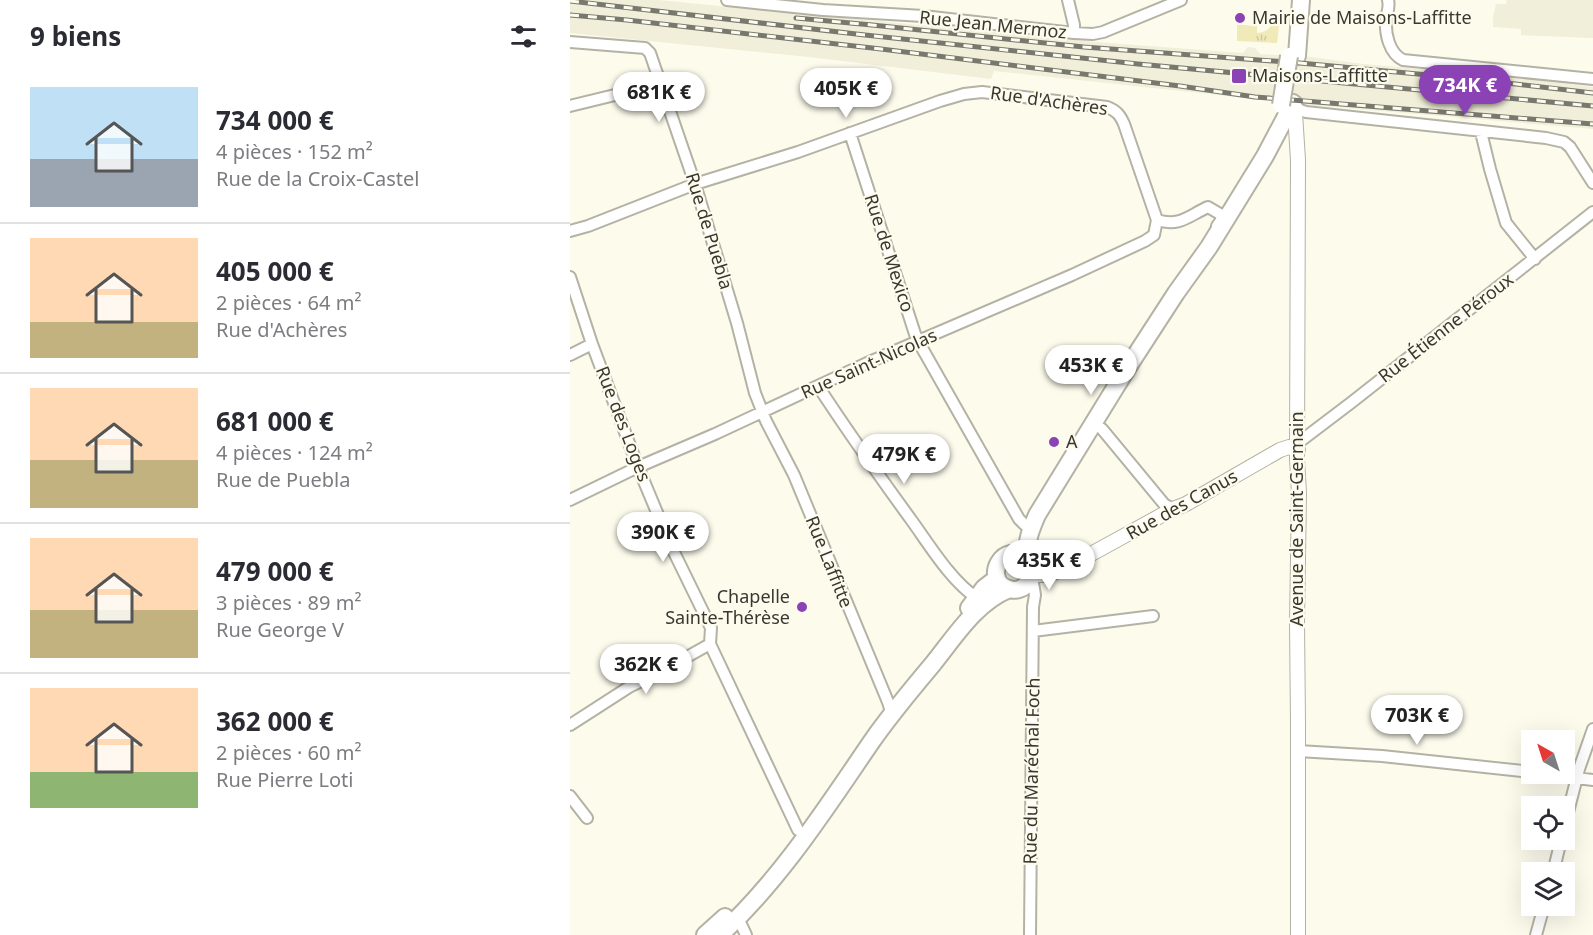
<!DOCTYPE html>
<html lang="fr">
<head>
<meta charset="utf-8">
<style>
	body { margin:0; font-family:"Noto Sans",sans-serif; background:#f7f7f7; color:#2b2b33; height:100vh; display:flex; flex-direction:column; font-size:22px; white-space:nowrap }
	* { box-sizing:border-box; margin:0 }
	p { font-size:20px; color:#7c7c81 }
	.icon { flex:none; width:33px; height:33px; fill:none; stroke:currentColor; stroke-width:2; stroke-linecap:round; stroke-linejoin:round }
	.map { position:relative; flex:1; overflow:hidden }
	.panel { display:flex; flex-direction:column; background:#fff; width:570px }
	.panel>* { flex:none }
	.needle { width:39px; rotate:321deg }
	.tools { position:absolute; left:951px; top:730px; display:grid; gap:12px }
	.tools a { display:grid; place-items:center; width:54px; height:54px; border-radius:0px; background:#fff; box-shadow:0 6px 24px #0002; font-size:30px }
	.price { position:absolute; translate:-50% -51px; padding:0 14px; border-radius:21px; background:#fff; color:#222; font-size:20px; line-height:39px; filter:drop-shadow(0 2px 3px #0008) }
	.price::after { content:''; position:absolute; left:50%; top:36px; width:18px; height:14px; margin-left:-9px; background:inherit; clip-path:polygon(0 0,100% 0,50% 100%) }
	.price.on { background:#8b42b5; color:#fff }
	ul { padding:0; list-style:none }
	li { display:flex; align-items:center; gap:18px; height:150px; padding:0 30px }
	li+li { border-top:2px solid #e1e1e2 }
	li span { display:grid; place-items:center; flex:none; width:168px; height:120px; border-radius:0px; color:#555 }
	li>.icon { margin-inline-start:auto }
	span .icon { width:72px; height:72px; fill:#fffc; stroke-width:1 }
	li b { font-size:26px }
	h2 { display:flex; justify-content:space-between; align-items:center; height:72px; padding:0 30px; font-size:26px }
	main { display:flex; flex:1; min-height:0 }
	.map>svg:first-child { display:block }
	.built { fill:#f1eed9 }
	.park { fill:url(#park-tufts) }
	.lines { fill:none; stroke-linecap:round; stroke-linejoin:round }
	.minor-casing { stroke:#b4b2a4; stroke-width:14 }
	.secondary-casing { stroke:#b4b2a4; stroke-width:16 }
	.primary-casing { stroke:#b4b2a4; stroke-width:20 }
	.minor { stroke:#fff; stroke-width:10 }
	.secondary { stroke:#fff; stroke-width:14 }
	.primary { stroke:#fff; stroke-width:16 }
	.rail-casing { stroke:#78786f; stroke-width:5 }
	.rail { stroke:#fdfbec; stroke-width:3; stroke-dasharray:9; stroke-linecap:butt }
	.primary-bridge-casing { stroke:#b4b2a4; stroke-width:20; stroke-linecap:butt }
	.primary-bridge { stroke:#fff; stroke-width:16 }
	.poi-dot { fill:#8b42b5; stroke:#fdfbec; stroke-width:2 }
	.labels { text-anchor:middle; stroke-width:4.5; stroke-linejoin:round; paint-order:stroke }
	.poi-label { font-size:18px; fill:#383832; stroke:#fdfbec; text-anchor:start }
	.street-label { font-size:18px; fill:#383832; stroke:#fdfbec }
</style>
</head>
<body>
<main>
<section class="panel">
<h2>9 biens<svg class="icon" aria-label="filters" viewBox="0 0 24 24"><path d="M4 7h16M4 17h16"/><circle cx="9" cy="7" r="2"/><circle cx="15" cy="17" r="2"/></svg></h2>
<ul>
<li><span style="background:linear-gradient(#bfe0f5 60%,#9aa5b1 0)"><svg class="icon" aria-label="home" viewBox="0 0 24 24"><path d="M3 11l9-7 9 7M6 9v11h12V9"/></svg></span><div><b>734 000 €</b><p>4 pièces · 152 m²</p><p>Rue de la Croix-Castel</p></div></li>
<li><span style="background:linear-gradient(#ffd9b3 70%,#c2b280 0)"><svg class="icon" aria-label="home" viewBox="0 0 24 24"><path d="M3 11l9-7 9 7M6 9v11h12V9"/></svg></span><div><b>405 000 €</b><p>2 pièces · 64 m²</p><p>Rue d'Achères</p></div></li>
<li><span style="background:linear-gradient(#ffd9b3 60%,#c2b280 0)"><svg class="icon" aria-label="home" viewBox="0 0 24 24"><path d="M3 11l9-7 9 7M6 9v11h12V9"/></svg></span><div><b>681 000 €</b><p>4 pièces · 124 m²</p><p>Rue de Puebla</p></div></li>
<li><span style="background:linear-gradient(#ffd9b3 60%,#c2b280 0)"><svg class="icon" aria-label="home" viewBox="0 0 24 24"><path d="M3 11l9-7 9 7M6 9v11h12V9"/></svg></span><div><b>479 000 €</b><p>3 pièces · 89 m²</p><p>Rue George V</p></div></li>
<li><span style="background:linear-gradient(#ffd9b3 70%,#8fb573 0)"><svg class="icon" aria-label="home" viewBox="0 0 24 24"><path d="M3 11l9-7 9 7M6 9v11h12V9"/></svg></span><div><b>362 000 €</b><p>2 pièces · 60 m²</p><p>Rue Pierre Loti</p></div></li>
</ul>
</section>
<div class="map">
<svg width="1023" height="935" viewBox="0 0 1023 935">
	<defs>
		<pattern id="park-tufts" width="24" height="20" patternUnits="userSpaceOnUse" patternTransform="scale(1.5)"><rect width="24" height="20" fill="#f0e9b8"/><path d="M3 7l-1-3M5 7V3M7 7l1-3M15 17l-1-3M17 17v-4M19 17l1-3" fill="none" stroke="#cfc99f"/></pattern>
	</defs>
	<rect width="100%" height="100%" fill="#fdfbec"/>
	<path class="built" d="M0,0h88l438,42 147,11 5,-6 7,1 5,6 51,3 52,7 129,11 101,12v42l-282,-24 -317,-34 -3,8 -182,-22 -239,-24z
		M937,0h86v38l-72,-3v-6l-28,-2v-10l3,-13h10z"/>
	<path class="park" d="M710,17l-3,26 -40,-2v-16l20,1v6l1,1c11,-1 13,-8 19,-15z"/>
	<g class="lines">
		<g class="minor-casing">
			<path id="minor" d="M157,0l96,10 100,6 151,17 19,1 10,-2 78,-32
				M498,0l6,25v8
				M818,0c2,7 -1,12 -2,19 -1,15 3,34 17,41l190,19
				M0,42l75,6 5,5 45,131 42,139 18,70 11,28 28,54 94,227 4,13
				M723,103l7,7 6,2 240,26 18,4 6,5 23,36
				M0,106l90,-22
				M911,132l9,37 16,54 29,36
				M280,133l65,201 7,14 97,171 6,6
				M587,220c23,7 31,-4 51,-13l12,7 2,5 -5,7
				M0,231l18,-5 107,-42 103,-32 142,-51 24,-7 18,-2 125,15c10,4 13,8 17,17l33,96 -3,15 -9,6 -73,34 -205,88 -152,71 -77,33 -68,33
				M0,277l22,67 46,123 33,79 40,82 -1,16 88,186
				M0,355l22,-11
				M248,386c30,46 62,91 94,135 18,25 40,61 65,77
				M525,418l-1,6 8,5 62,75 9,5
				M728,443l54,-41 241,-190
				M463,631l120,-15
				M0,725l59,-38 33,-16 48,-27
				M728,751l84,5 150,16
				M975,774l48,6
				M0,796l17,22
				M994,828l15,-59 14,-40
				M983,873l8,-33
				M168,918l8,17
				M460,935l3,-328 2,-12 -3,-18
				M966,935l8,-29"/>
		</g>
		<g class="secondary-casing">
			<path id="secondary" d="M723,103l2,10 3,47 -1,299 2,34 -2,130 1,100v212
				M462,575h13l17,-5 111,-61 13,-5 94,-54 9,-3 9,3"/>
		</g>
		<g class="primary-casing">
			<path id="primary" d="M727,56l4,-56
				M459,561c-26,-25 -48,21 -20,28 6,2 13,0 17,-4 12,-11 2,-22 1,-34 0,-13 5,-24 10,-36l91,-148 48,-74 33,-46 56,-91 28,-53
				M399,608l15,-20 13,-10
				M135,935l20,-18
				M150,935c61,-56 106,-127 152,-194 18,-26 39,-51 60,-76 22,-27 43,-62 77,-76"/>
		</g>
		<use href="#minor" class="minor"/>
		<use href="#secondary" class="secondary"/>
		<use href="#primary" class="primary"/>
		<g class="rail-casing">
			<path id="rail" d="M0,1l295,34 273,29 455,42
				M0,15l57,5 254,29 299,37 75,11 338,27
				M226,18l76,7 212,22 216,16 182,17 111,13"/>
		</g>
		<use href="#rail" class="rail"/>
		<g class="primary-bridge-casing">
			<path id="primary-bridge" d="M711,105l8,-49"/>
		</g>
		<use href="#primary-bridge" class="primary-bridge"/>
	</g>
	<g class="poi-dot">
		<circle cx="670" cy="18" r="6"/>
		<rect x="661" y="68" width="16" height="16" rx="3"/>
		<circle cx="484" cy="442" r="6"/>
		<circle cx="232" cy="607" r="6"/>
	</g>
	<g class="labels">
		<g class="poi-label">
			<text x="682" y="24">Mairie de Maisons-Laffitte</text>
			<text x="682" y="82">Maisons-Laffitte</text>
			<text x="496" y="448">A</text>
			<text x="220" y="603" text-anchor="end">Chapelle<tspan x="220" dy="21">Sainte-Thérèse</tspan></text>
		</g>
		<g class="street-label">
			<text transform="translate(423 25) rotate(6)" y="6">Rue Jean Mermoz</text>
			<text transform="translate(479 101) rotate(8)" y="6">Rue d'Achères</text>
			<text transform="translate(139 231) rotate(73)" y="6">Rue de Puebla</text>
			<text transform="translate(319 253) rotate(72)" y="6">Rue de Mexico</text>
			<text transform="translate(876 328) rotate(-38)" y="6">Rue Étienne Péroux</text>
			<text transform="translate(299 364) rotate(-24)" y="6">Rue Saint-Nicolas</text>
			<text transform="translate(53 424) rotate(69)" y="6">Rue des Loges</text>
			<text transform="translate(612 505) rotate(-29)" y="6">Rue des Canus</text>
			<text transform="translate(727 519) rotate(-90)" y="6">Avenue de Saint-Germain</text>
			<text transform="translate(259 562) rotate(68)" y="6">Rue Laffitte</text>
			<text transform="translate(462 771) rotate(-89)" y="6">Rue du Maréchal Foch</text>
		</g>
	</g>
</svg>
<div class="tools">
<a><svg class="needle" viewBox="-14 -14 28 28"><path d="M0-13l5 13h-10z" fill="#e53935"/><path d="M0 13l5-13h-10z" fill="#7c7c81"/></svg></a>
<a><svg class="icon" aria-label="locate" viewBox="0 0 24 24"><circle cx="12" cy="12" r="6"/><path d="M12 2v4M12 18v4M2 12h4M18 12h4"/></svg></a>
<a><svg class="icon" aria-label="layers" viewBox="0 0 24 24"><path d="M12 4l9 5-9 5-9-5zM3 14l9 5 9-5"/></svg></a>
</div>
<b class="price on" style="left:895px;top:116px">734K €</b>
<b class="price" style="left:276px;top:119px">405K €</b>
<b class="price" style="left:89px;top:123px">681K €</b>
<b class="price" style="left:521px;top:396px">453K €</b>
<b class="price" style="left:334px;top:485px">479K €</b>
<b class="price" style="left:93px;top:563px">390K €</b>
<b class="price" style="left:479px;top:591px">435K €</b>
<b class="price" style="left:76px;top:695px">362K €</b>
<b class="price" style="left:847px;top:746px">703K €</b>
</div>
</main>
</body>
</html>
